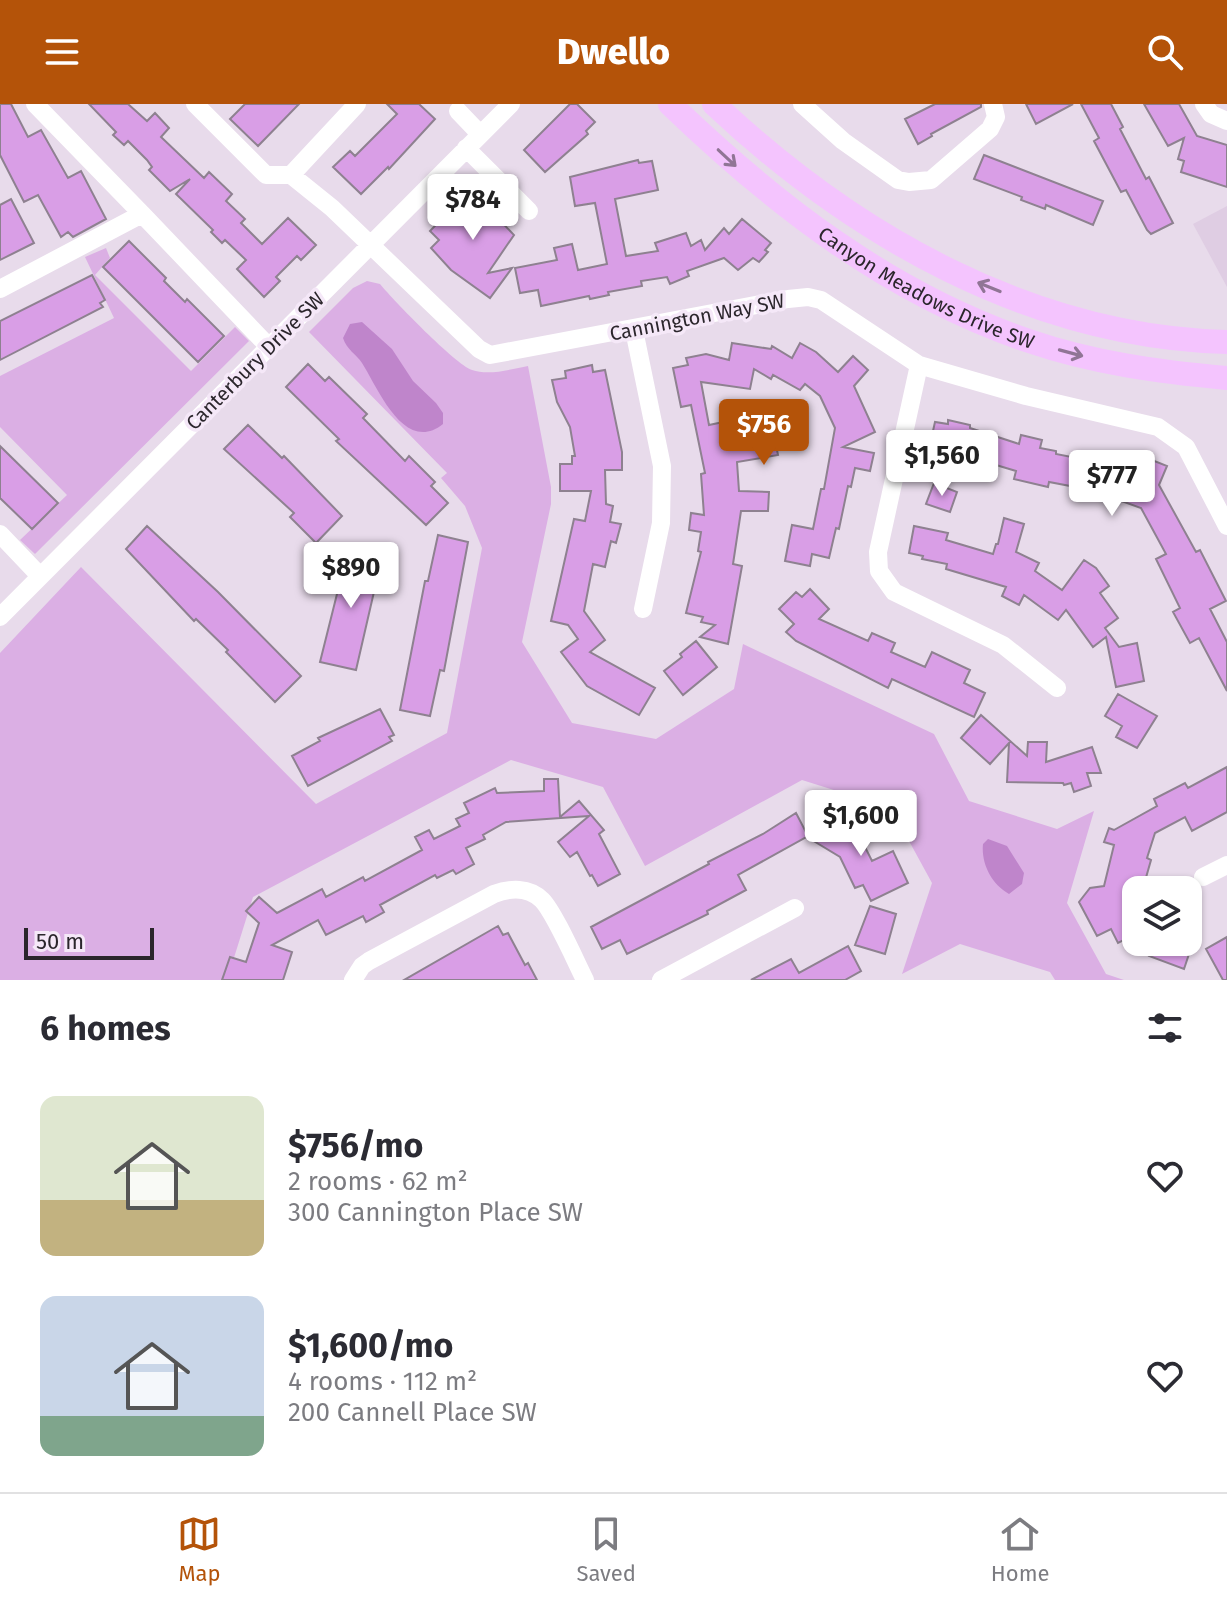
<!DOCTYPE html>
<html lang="en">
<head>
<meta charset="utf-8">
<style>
	body { margin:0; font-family:"Fira Sans",sans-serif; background:#f2f2f3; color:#2b2b33; height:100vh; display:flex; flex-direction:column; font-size:30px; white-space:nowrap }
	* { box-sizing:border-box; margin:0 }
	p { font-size:26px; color:#7c7c81 }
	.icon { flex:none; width:44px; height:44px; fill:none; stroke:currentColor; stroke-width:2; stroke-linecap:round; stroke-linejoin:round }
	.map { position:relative; height:876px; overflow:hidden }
	.side { display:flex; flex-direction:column; background:#fff; flex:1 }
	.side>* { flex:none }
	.fabs { position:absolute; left:1122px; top:772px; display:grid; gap:16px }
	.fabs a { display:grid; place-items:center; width:80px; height:80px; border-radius:16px; background:#fff; box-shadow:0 2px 6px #0004; font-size:40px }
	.scale { position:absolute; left:24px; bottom:20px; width:130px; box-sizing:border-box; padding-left:8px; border:4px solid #2b262c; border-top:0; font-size:22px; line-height:28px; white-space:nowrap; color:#2b262c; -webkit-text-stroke:6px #f5e8f8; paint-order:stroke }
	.price { position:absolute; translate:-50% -68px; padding:0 18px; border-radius:8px; background:#fff; color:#222; font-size:26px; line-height:52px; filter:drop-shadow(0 2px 4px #0008) }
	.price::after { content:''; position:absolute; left:50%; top:48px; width:24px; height:18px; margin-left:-12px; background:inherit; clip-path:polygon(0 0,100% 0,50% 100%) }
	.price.active { background:#b45309; color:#fff }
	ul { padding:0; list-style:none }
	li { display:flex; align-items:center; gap:24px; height:200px; padding:0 40px }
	li span { display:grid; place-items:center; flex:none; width:224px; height:160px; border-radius:16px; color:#555 }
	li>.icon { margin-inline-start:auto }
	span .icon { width:96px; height:96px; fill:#fffc; stroke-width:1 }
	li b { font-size:34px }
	h2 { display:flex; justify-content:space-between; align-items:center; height:96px; padding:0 40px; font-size:34px }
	header { display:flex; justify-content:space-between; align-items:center; height:104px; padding:0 40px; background:#b45309; color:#fff; font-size:36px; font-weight:800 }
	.menu { display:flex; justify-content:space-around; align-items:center; height:112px; border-top:2px solid #e1e1e2; background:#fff; font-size:22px; color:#7c7c81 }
	.menu a { display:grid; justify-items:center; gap:4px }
	.menu .active { color:#b45309 }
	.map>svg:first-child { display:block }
	.built { fill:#dfcde3 }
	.green { fill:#dbafe4 }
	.water { fill:#bf85cb }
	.building { fill:#d99ee6; stroke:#8e8190; stroke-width:2 }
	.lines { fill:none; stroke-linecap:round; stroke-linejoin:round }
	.minor { stroke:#fff; stroke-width:18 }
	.major { stroke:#f4c4fe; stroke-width:24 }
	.oneway { stroke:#907595 }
	.labels { text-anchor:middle; stroke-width:7; stroke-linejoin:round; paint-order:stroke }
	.street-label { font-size:20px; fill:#2b262c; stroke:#f5e8f8 }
</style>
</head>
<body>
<header><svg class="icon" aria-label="menu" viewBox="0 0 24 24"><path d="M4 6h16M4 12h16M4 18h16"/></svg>Dwello<svg class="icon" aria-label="search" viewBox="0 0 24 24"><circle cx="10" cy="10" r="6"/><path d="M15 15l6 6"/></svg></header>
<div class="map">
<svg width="1227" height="876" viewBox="0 0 1227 876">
	<rect width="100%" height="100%" fill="#e8dbeb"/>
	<path class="built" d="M1227,102v81l-34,-63z"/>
	<path class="green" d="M106,144l4,10 -15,17 96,96 44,-44 14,14 -214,213 -15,-14 47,-45 -67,-68v-51l114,-58 -29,-61z
		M367,177l13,3c14,17 75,80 92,86 17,6 39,-1 56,-4l23,121v17l-29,138 50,81 84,16 78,-50 9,-45 191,90 35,67 88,28 37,-18 -27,92 39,71 18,6h-69l-5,-8 -90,-28 -58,30 30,-91 -41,-75 -89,-28 -157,86 -42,-79 -92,-27 -258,137 -26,83h-227v-327l81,-86 235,237 131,-71 35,-185 -17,-42 -24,-28 6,-5 -138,-141 44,-44z"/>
	<path class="water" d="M362,218l30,27 21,32 23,22 7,10v11c-39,31 -65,-36 -81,-61 -6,-9 -15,-13 -19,-25l7,-14z
		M988,735l19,7 17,27 -2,11 -13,10c-18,-10 -28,-31 -26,-50z"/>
	<path class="building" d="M0,0h11l17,33 13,-7 27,48 13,-7 25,48 -33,18 -5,-5 -7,5 -23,-42 -14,7 -24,-47z
		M89,0h39l19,17 8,-8 14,15 -8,9 43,41 5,-6 23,22 -6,7 19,18 -4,4 21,21 26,-26 28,27 -15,15 -4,-4 -21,21 4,4 -16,16 -27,-28 9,-9 -21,-20 -3,3 -11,-11 2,-2 -37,-36 14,-15 -20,12 -21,-21 3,-3 -5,-7 -19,-19 -4,4 -11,-10 3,-3z
		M245,0h54l-41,42 -28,-27z
		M387,0h32l16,15 -46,50 -1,-2 -27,27 -28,-27 17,-16 5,5 42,-42z
		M570,0h7l18,18 -9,9 2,3 -43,38 -21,-22z
		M935,0h46v3l-50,27 1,2 -14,8 -13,-25z
		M1026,0h47l-37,20z
		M1081,0h30l12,23 -3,2 26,50 3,-2 24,46 -22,11 -4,-4 -21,-40 -5,2 -27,-51 5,-3z
		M1144,0h35l18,32 30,9v42l-46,-15 3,-11 -6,-2 6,-21 -16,8z
		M984,51l119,46 -10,24 -47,-20 -1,4 -24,-9 1,-3 -48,-18z
		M638,56l1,3 13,-2 6,29 -43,9 11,57 32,-5 -3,-8 31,-10 5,13 10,-6 4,10 19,-22 5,6 13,-15 29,24 -6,7 3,2 -9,10 -6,-4 -15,12 -14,-12 -37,13 2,5 -19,8 -3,-7 -26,4 1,5 -34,6 1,3 -19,4 -1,-3 -48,10 -3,-16 -18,3 -5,-25 42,-8 -3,-12 18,-4 6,26 29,-6 -12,-61 -20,3 -5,-29z
		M467,82l47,49 -26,38 24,-5 -22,30 -39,-28 -20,-22 8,-8 -9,-9 27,-28 -3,-3z
		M11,95l23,44 -34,17v-55z
		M129,137l37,37 -2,3 21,21 2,-3 37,37 -26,26 -95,-95z
		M92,171l13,25 -5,3 3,4 -103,53v-39z
		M732,239l39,6 1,-3 20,12 8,-15 16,9 22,20 15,-16 15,14 -14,16 21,46 -32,15 31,6 -4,18 -15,-3 -4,19 -3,-1 -9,43 -3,-1 -7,30 -17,-4 -2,12 -25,-5 7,-36 21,4 8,-40h3l11,-61 -15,-32 -15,-12 -5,6 -27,-15 -2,4 -17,-10 -4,20 -49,-7 8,43 19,-4 4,22 42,-8 4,20 -41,7 2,29 30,1 -1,19h-27l-8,53 9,2 -14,78 -28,-7 15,-12 -14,-3 2,-5 -17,-4 15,-61 -3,-1 3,-19 -12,-2 2,-17 13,2 -3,-41 4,-1 -14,-68 -10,2 -8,-39 15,-3 -2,-7 20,-4 23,6z
		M308,260l17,17 4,-4 38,37 -4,4 42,43 4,-5 26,26 -4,4 17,17 -22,22 -90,-84 3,-2 -53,-52z
		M592,261l1,7 12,-2 17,82v18h-17l1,34 7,2 -3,16 11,2 -5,19 -5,-2 -6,26 -12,-3 -9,47 21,29 -15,12 65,36 -16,27 -52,-29 -26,-34 17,-13 -10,-14 -17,-4 23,-102 11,2 6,-30h-31v-27h12v-8h3l-5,-29 -13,-25 -5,-22 14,-2 -1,-7z
		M948,316l22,5v3l49,16 2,-9 21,5 -2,8 16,3v3l31,6v2l52,16 8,-20 20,8 -8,19 37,67 4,-2 26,51 -16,8 17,33v49l-28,-53 -9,5 -17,-31 7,-4 -24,-49 10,-5 -25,-46 -50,-18 -42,-8 -1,5 -34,-8 2,-8 -40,-12 -47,-10 6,-27 13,2z
		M248,321l34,33 2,-2 58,60 -26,27 -26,-26 4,-4 -70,-64z
		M0,342l58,57 -26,26 -32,-31z
		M934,379l23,9 -7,20 -24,-8z
		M1004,414l20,6 -8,28 23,11 -4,8 27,19 22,-30 12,8 13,18 -9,7 18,25 -13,10 14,19 18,-4 7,38 -28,6 -10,-50 -13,10 -27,-37 -8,10 -34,-25 -5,10 -17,-9 4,-9 -60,-18 1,-5 -25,-5 1,-3 -14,-3 5,-27 34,7 -2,7 47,14 3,-10h2z
		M147,422l71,66 83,84 -26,26 -49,-50 2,-2 -32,-31 -2,2 -68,-72z
		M438,431l30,7 -24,129 -4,-1 -10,46 -30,-6 25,-129h3z
		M348,446l34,7 -26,113 -36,-8z
		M810,485l19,20 -10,10 49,22 4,-8 23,10 -4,9 34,15 7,-15 38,18 -6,13 21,10 -11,24 -82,-38 -4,9 -92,-47 -10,-9 8,-8 -15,-15 17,-17 6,5z
		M696,537l21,26 -34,28 -19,-24 18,-14 -2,-3z
		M1118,590l39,22 -20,32 -21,-11 6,-11 -17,-10z
		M380,605l14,26 -5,2 3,4 -84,45 -16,-30 28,-15 -2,-3z
		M981,611l46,41 1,-14h19l-1,20 46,-15 9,26h-14l4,13 -17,6 -3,-9 -7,2 -1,-2 -56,-1 2,-39 -19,21 -29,-26z
		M1227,663v45l-35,19 -7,-14 -30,16 -8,25 4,2 -6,21 -9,1v52l-18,9 -7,-14 -14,7 -18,-34 11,-14 14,-2 10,-41 -10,-3 5,-14 5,2 43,-24 -3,-7 31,-16 3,5z
		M544,675h14l2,38 19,-16 25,29 -5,4 21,40 -22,12 -6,-11 -2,1 -13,-24 -7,5 -12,-15 31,-26 -83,6 -23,13 2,4 -19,9 8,16 -18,10 -3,-4 -16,8 -2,-3 -55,30 4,7 -18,10 -3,-6 -37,19 -8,-15 -46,25 20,7 -9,28h-61l8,-23 16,5 13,-39 -13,-12 13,-14 18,16 45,-24 4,8 37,-20 2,4 57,-31 -7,-13 14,-7 5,9 26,-13 -4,-7 13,-6 -5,-10 31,-15 2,5 47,-2z
		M846,708l24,16 -8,13 10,20 21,-10 15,32 -37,18 -8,-16 -8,3 -15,-31 -28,-17 11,-16 6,4 5,-7 5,3z
		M796,709l12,23 -70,39 8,15 -39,21 1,3 -81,40 -7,-14 -18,9 -11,-22 118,-63 -1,-2 55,-28z
		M870,802l26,8 -11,40 -30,-9z
		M498,822l5,9 5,-2 17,32 3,-2 9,17h-133z
		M1227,833v43h-4l-17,-31z
		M1154,838h39l-9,27 -35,-13z
		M848,842l13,25 -16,9h-94l40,-21 8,14z"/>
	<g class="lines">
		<path class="minor" d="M35,0l107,110
			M195,0l71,71h25l41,33 147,141 11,6 298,-56 20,-2 13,3 98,65 107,31 132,31 28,20 41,79
			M802,0l41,37 55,39 11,2 22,-2 59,-51 6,-12 -3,-13
			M1204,0l7,10 16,7
			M458,7l22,23
			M466,44l63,63
			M291,71l66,-71
			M0,185l142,-75 127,133
			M634,226l28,136 -1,57 -18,86
			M919,261l-41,187 1,19 15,21 109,53 54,43
			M0,430l40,42
			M0,513l511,-513
			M1203,773l24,-12
			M353,876l9,-14 7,-5 125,-67c16,-6 35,-7 48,6 12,12 34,62 43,80
			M661,876l134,-72"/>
		<g class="major">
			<path id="s1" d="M670,0c105,101 220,190 359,237 64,22 131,31 198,37"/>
			<path d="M714,0c139,131 317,233 513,238"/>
		</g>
	</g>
	<defs><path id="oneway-shaft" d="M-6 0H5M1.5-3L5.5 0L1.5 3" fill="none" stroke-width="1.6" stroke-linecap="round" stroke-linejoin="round" transform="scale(2)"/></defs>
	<g class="oneway">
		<use href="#oneway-shaft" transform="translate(727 54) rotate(43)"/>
		<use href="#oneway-shaft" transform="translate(989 183) rotate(-158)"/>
		<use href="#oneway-shaft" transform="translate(1071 249) rotate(15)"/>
	</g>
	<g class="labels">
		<g class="street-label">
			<text dy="7" stroke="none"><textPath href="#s1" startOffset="318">Canyon Meadows Drive SW</textPath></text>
			<text transform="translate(697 213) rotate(-11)" y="7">Cannington Way SW</text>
			<text transform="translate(255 257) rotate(-45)" y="7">Canterbury Drive SW</text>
		</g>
	</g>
</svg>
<div class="fabs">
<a><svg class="icon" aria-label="layers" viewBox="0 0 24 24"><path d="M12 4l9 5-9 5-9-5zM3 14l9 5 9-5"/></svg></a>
</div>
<div class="scale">50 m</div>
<b class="price" style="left:473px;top:138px">$784</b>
<b class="price active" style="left:764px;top:363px">$756</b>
<b class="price" style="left:942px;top:394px">$1,560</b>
<b class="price" style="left:1112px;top:414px">$777</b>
<b class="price" style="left:351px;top:506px">$890</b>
<b class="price" style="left:861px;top:754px">$1,600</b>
</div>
<section class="side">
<h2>6 homes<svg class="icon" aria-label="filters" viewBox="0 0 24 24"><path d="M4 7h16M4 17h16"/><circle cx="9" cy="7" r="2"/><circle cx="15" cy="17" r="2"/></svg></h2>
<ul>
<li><span style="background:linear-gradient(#dfe7d0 65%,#c2b280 0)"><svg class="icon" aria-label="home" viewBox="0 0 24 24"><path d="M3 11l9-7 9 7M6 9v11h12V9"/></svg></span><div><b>$756/mo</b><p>2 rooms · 62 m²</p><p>300 Cannington Place SW</p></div><svg class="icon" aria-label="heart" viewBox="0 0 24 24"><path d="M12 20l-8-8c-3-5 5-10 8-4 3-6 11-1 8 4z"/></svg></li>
<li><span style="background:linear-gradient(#c9d6e8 75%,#7fa58c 0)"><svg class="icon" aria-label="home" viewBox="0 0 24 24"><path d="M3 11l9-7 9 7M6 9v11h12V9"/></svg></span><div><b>$1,600/mo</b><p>4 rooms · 112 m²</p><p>200 Cannell Place SW</p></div><svg class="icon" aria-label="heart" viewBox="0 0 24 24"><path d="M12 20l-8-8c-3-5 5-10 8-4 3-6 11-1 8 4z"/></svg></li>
</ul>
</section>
<nav class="menu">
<a class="active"><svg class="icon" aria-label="map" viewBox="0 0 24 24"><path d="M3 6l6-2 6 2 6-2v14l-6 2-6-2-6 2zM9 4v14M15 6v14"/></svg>Map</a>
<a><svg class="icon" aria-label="saved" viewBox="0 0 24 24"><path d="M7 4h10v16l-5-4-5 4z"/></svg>Saved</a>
<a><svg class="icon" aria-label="home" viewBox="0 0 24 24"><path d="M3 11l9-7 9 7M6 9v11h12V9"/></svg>Home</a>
</nav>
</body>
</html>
